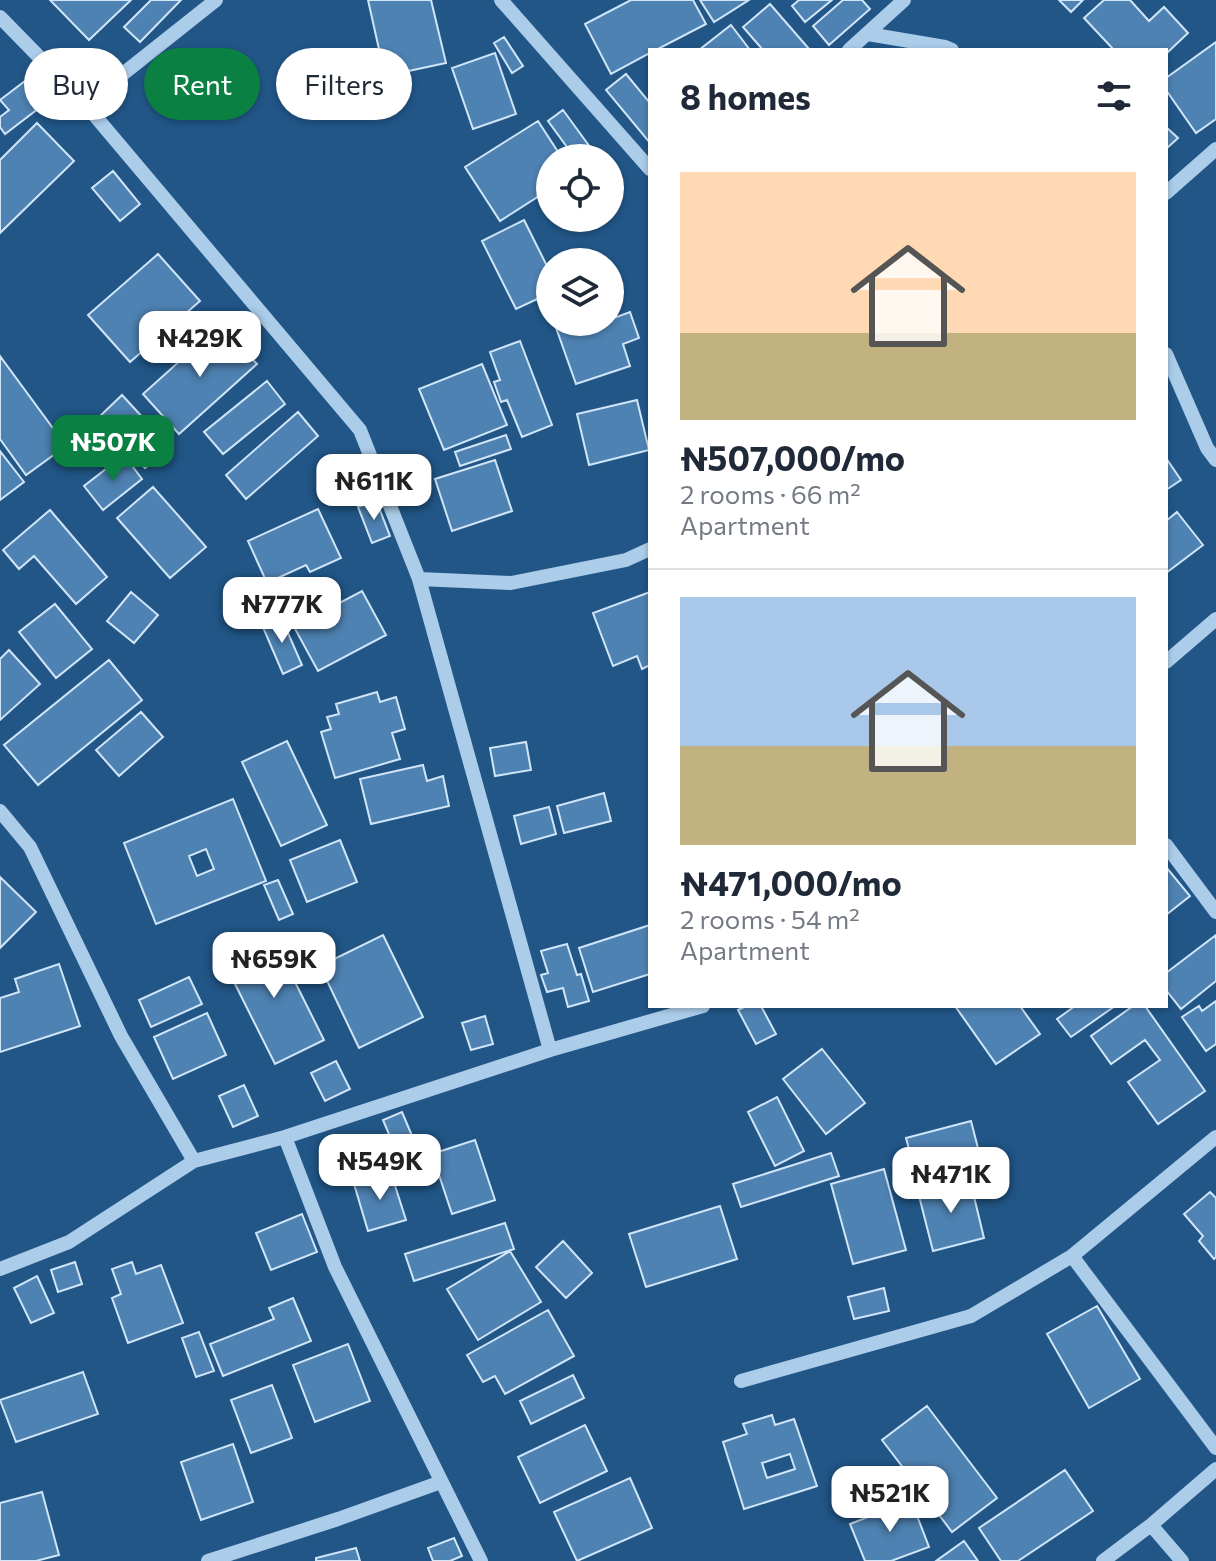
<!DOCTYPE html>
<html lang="en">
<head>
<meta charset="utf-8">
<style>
	body { margin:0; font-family:Commissioner,sans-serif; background:#f2f2f3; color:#1f2937; height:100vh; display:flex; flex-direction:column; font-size:30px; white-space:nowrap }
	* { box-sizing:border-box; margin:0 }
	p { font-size:26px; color:#747a83 }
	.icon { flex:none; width:44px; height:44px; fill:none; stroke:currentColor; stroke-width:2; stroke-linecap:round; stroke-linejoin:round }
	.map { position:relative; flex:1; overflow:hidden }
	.side { position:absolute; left:648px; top:48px; width:520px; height:960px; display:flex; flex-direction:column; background:#fff; border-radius:0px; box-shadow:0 2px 6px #0004 }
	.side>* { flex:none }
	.banner { position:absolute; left:24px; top:48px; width:504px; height:72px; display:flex; gap:16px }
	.buttons { position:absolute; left:536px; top:144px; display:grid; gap:16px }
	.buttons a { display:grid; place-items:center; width:88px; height:88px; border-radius:50%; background:#fff; box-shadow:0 2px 6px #0004; font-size:40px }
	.price { position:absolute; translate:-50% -68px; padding:0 18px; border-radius:16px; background:#fff; color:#222; font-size:26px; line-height:52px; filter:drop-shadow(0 2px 4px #0008) }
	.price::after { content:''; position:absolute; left:50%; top:48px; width:24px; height:18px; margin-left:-12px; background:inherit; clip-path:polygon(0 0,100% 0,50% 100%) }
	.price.current { background:#0b8043; color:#fff }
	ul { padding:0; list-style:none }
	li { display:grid; align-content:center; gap:16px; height:424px; padding:0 32px }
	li+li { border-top:2px solid #e0e1e3 }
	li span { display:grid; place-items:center; height:248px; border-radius:0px; color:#555 }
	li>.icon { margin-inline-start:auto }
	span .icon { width:144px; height:144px; fill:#fffc; stroke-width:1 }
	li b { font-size:34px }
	h2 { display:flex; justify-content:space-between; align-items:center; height:96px; padding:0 32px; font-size:34px }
	.tag { padding:0 28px; border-radius:36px; background:#fff; box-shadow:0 2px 6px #0004; font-size:28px; line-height:72px }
	.tag.current { background:#0b8043; color:#fff }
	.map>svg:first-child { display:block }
	.building { fill:#4e82b2; stroke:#d0e5f7; stroke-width:2; fill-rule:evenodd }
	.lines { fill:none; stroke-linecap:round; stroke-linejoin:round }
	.minor { stroke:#accdea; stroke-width:14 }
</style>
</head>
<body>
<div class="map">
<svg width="1216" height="1561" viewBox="0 0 1216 1561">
	<rect width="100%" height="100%" fill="#215687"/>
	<path class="building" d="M50,0h81l-42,40z
		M151,0h30l-41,42 -16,-15z
		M368,0h63l15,63 -61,13z
		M631,0h62l13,24 -50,26h-6v3l-39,21 -26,-50z
		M700,0h49l-35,22z
		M799,0h33l-27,22 -13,-16z
		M843,0h19l8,9 -41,36 -16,-19z
		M1059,0h24l-12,12z
		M1104,0h26l19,21 15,-14 24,26 -22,21v-4h-52l-30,-32z
		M770,4l40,46h-47l-20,-23z
		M731,25l19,25h-51z
		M504,37l19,29 -11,7 -18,-30z
		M1216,42v77l-20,14 -30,-43v-12z
		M495,53l21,61 -43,15 -21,-61z
		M626,74l24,29v40l-44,-53z
		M29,78l18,24 -42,32 -5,-7v-10l9,-7 -9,-10z
		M563,110l35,48h-23l-27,-37z
		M538,121l24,37h-12v31l-50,32 -35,-54z
		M37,123l37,38 -74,72v-73z
		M1166,127l12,11 -12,11z
		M113,171l27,33 -20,17 -28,-33z
		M524,220l26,52v21l-34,16 -34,-68z
		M158,254l42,47 -70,61 -42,-47z
		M610,307l4,11 16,-6 9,26 -16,6 7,22 -54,18 -22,-62h56z
		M221,324l36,40 -78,70 -36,-40z
		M520,341l32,84 -30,12 -15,-37 -6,2 -7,-20 6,-2 -10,-28z
		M0,356l66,90 -40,29 -26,-36z
		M482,364l25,61 -63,25 -25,-61z
		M267,381l18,23 -62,50 -19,-22z
		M122,395l47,51 -24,22 -47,-50z
		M637,400l12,50 -60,15 -12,-51z
		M298,412l20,24 -72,63 -20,-24z
		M506,435l5,14 -51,17 -5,-14z
		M0,451l24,31 -24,18z
		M124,455l18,24 -39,31 -19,-24z
		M1166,458l15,22 -15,10z
		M495,460l17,51 -60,20 -17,-52z
		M153,487l53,60 -36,31 -53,-60z
		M376,500l14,36 -18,7 -14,-36z
		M318,509l23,49 -31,14 -4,-7 -39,18 -19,-42z
		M50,510l57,67 -31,27 -42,-48 -15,13 -16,-19z
		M1177,512l26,33 -37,28v-52z
		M362,591l24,44 -68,36 -24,-44z
		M131,592l27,23 -24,28 -27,-22z
		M650,592v73l-8,4 -5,-13 -24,10 -20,-53z
		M55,604l37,45 -36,29 -37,-46z
		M281,617l21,48 -19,9 -21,-49z
		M9,650l31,34 -40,36v-61z
		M109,660l33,40 -104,85 -34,-40z
		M377,692l3,10 16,-5 9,32 -13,4 8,26 -65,19 -14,-46 10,-3 -4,-12 12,-3 -3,-10z
		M141,712l22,25 -44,39 -23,-26z
		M287,741l40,84 -46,21 -39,-84z
		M526,742l5,28 -36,6 -5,-28z
		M423,765l4,16 16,-5 6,30 -78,18 -11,-45z
		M604,793l7,28 -47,12 -7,-27z
		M233,799l33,82 -110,43 -32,-81zM206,849l8,20 -17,7 -8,-20z
		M549,807l7,27 -35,10 -7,-28z
		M340,840l17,42 -50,20 -17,-42z
		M1166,867l24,29 -24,19z
		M0,877l36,35 -36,36z
		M278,880l15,34 -14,6 -15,-35z
		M650,925v49l-57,18 -14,-44z
		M383,935l40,82 -64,31 -39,-82z
		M1216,935v46l-35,28 -15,-19v-17z
		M272,936l52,104 -49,24 -52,-104z
		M567,944l10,31 4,-1 8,27 -21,6 -5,-19 -16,4 -6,-17 7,-2 -7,-22z
		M59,964l21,62 -80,26v-54l19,-6 -4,-13z
		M189,977l13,27 -51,23 -12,-27z
		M1216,1001v43l-10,7 -24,-34 17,-11 3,5z
		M746,1006h15l15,28 -20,10 -18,-34z
		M955,1006h65l20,28 -44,30z
		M1075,1006h40l-44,31 -14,-18z
		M1133,1006h12l60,85 -47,33 -30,-42 32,-22 -15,-20 -34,24 -20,-28z
		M207,1013l19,42 -53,24 -19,-42z
		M485,1016l8,28 -22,6 -9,-27z
		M822,1049l43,54 -39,31 -43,-55z
		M336,1061l14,28 -25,12 -14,-28z
		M244,1085l14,31 -25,11 -14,-31z
		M777,1097l27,54 -29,15 -27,-54z
		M402,1112l16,38 -19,8 -16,-38z
		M971,1121l7,27 -65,17 -7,-27z
		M383,1136l7,27 -44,12 -7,-27z
		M475,1140l20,60 -43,14 -20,-60z
		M831,1153l8,23 -98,31 -8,-23z
		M884,1169l22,81 -53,14 -22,-80z
		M391,1173l15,47 -38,11 -14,-47z
		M970,1180l14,58 -51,13 -15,-59z
		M1210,1192l6,6v59l-2,2 -15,-18 4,-5 -19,-22z
		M720,1206l17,53 -91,28 -17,-53z
		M302,1214l15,38 -46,18 -15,-37z
		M505,1223l9,26 -100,32 -9,-27z
		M563,1241l29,32 -26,25 -30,-31z
		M510,1251l31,51 -63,38 -31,-51z
		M75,1262l7,22 -24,8 -7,-22z
		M132,1262l4,12 25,-9 22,58 -55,20 -16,-45 9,-4 -9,-25z
		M37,1276l17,37 -23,10 -17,-35z
		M884,1288l5,23 -35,8 -6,-22z
		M293,1298l18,43 -88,35 -13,-32 64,-25 -5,-11z
		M1097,1306l43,73 -51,29 -42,-74z
		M548,1310l26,46 -69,38 -10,-18 -12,6 -16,-27z
		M199,1332l15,39 -18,6 -14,-39z
		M348,1344l22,57 -55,21 -22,-57z
		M83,1372l15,42 -82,28 -16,-42z
		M573,1375l11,23 -53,26 -11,-23z
		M272,1385l20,53 -41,15 -20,-53z
		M927,1406l70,92 -45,34 -70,-92z
		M772,1415l3,10 19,-6 23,67 -73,23 -21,-67 24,-8 -4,-10zM790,1454l5,15 -28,9 -5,-15z
		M585,1425l22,46 -67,32 -22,-46z
		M233,1444l20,58 -52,18 -20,-58z
		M1065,1470l28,41 -75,50h-17l-22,-33z
		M630,1478l22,50 -75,33 -23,-49z
		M42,1492l17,63 -23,6h-36v-58z
		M911,1500l18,47 -38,14h-26l-15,-37z
		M454,1538l8,18 -12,5h-17l-5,-13z
		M964,1541l14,20h-42z
		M356,1548l4,13h-44v-3z"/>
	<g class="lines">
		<path class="minor" d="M501,0l149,169
			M0,17l85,87 275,326 59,149 131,471
			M868,34l77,13 7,3
			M849,50l55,-50
			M85,104l131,-104
			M1166,193l50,-44
			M1166,354l41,94 9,12
			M419,579l92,4 115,-23 24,-11
			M1166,662l50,-43
			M0,811l30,36 91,189 73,125
			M1166,845l50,67
			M285,1137l50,130 146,294
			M1072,1256l144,192
			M0,1269l69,-27 125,-81 91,-24 265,-87 153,-44
			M741,1381l230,-65 101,-60 144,-119
			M1151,1525l31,36
			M208,1561l130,-42 103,-37
			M1103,1561l48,-36 65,-56"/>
	</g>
</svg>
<div class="buttons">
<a><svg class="icon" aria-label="locate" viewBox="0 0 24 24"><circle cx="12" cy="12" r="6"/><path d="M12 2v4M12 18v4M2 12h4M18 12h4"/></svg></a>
<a><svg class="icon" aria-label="layers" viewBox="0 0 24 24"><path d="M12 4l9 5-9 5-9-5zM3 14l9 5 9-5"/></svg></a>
</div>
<b class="price" style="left:200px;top:379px">₦429K</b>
<b class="price current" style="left:113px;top:483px">₦507K</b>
<b class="price" style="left:374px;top:522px">₦611K</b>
<b class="price" style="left:282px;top:645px">₦777K</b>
<b class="price" style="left:274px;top:1000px">₦659K</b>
<b class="price" style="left:380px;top:1202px">₦549K</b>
<b class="price" style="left:951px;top:1215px">₦471K</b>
<b class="price" style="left:890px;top:1534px">₦521K</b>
<div class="banner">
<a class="tag">Buy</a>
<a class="tag current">Rent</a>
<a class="tag">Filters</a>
</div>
<section class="side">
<h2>8 homes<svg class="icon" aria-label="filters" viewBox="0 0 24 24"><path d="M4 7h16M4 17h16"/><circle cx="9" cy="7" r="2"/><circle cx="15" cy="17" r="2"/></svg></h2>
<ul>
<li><span style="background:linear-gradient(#ffd9b3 65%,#c2b280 0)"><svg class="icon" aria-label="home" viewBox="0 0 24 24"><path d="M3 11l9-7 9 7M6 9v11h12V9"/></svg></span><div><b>₦507,000/mo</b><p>2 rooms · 66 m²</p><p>Apartment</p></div></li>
<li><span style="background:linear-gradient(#a9c7e8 60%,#c2b280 0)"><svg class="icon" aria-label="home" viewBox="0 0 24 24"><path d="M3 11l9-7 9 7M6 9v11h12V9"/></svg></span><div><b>₦471,000/mo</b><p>2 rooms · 54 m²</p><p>Apartment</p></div></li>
</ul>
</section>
</div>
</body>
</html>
